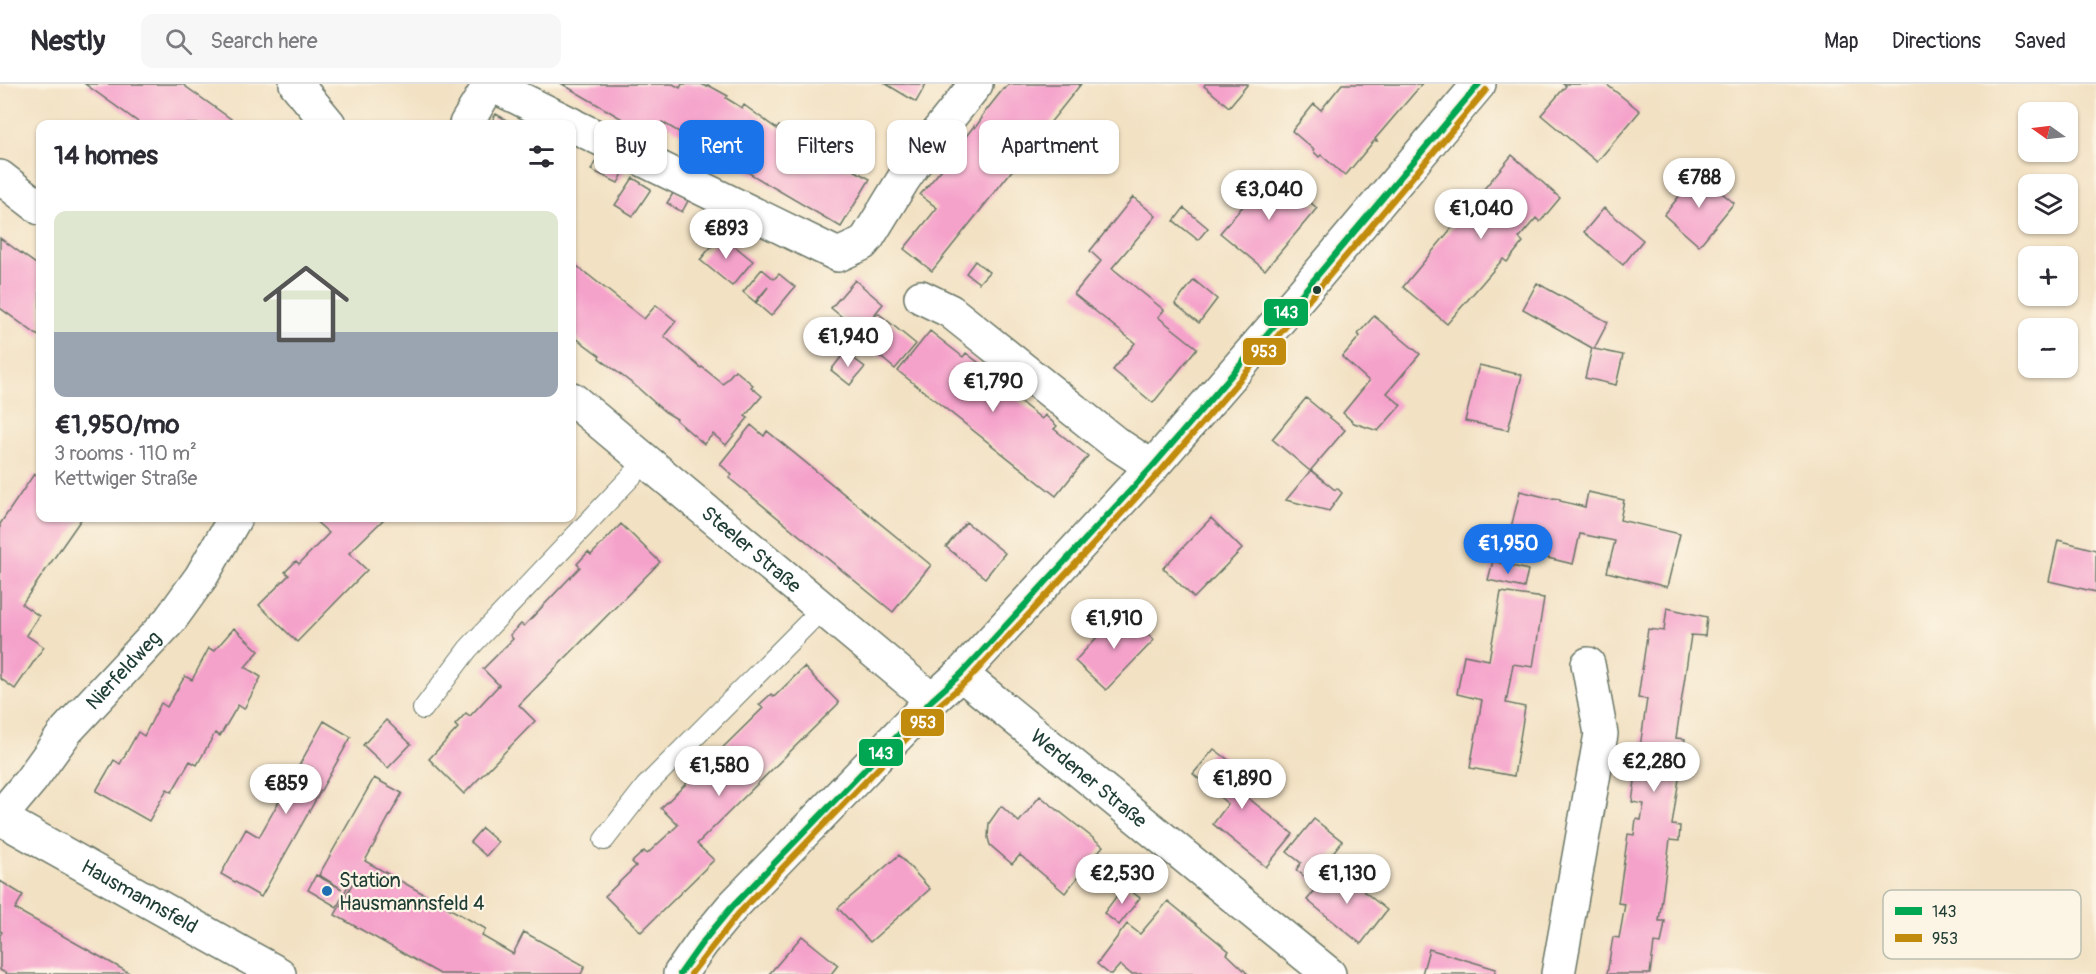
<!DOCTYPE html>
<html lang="en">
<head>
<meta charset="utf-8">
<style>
	body { margin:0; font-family:Pangolin,sans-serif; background:#f7f7f7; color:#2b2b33; height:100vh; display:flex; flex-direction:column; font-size:22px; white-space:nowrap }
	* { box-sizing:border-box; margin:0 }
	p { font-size:20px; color:#7c7c81 }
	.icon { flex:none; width:33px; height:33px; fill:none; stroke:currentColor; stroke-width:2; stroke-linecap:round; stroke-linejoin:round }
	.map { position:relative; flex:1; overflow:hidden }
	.side { position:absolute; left:36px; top:36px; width:540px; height:402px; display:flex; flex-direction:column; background:#fff; border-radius:12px; box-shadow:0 2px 4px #0004 }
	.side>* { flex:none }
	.guide { position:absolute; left:594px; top:36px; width:570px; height:54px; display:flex; gap:12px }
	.needle { width:39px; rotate:284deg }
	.buttons { position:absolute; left:2018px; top:18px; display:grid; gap:12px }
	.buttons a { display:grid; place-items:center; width:60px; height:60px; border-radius:12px; background:#fff; box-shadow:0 2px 4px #0004; font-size:30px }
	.price { position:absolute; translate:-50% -51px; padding:0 14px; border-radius:21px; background:#fff; color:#222; font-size:20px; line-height:39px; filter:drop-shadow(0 2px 3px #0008) }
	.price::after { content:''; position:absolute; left:50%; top:36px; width:18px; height:14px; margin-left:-9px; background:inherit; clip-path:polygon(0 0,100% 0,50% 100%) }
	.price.current { background:#1a73e8; color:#fff }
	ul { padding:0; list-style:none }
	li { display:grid; align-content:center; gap:12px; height:318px; padding:0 18px }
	li span { display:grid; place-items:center; height:186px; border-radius:12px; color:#555 }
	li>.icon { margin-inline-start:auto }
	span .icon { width:108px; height:108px; fill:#fffc; stroke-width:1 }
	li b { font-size:26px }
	h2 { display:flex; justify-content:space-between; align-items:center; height:72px; padding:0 18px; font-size:26px }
	.pill { padding:0 21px; border-radius:12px; background:#fff; box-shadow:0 2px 4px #0004; font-size:21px; line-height:54px }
	.pill.current { background:#1a73e8; color:#fff }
	header { display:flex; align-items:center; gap:36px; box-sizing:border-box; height:84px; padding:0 30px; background:#fff; border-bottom:2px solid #e1e1e2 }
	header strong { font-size:28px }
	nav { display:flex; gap:33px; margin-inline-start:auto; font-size:21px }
	.search { width:420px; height:54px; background:#f7f7f7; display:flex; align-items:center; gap:15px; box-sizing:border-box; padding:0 21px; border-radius:12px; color:#7c7c81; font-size:22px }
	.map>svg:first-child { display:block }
	.building { fill:#f5a2cb }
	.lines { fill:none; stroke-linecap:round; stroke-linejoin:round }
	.service-casing { stroke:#697666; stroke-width:22 }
	.minor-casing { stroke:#697666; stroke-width:36 }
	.tertiary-casing { stroke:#697666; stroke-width:36 }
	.service { stroke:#fff; stroke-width:20 }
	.minor { stroke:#fff; stroke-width:33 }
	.tertiary { stroke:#fff; stroke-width:33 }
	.bus-1-casing { stroke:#fcf5e5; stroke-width:10 }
	.bus-2-casing { stroke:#fcf5e5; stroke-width:10 }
	.bus-1 { stroke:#00a651; stroke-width:6 }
	.bus-2 { stroke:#c18c0d; stroke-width:6 }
	.bus-dot { fill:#1f3d34; stroke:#fcf5e5; stroke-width:2 }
	.poi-dot { fill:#1f6fb2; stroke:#fcf5e5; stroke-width:2 }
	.labels { text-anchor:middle; stroke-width:4.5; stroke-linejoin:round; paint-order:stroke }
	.street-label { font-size:20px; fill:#1f3d34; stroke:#fcf5e5 }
	.poi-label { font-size:20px; fill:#1f3d34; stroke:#fcf5e5; text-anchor:start }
	.key { fill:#fcf5e5; stroke:#babeb0; stroke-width:1.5 }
	.key-label { font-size:16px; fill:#1f3d34 }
	.line-badge { stroke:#fcf5e5; stroke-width:2 }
	.badge-label { font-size:16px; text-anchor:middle; font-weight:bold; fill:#fff }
</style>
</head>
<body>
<header>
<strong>Nestly</strong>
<div class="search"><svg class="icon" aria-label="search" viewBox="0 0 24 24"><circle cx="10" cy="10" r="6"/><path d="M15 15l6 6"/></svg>Search here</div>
<nav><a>Map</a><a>Directions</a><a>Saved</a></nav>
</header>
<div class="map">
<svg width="2096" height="890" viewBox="0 0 2096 890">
	<rect width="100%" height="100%" fill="#fcf5e5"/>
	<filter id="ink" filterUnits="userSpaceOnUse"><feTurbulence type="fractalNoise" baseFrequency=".0167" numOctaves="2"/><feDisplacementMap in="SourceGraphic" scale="12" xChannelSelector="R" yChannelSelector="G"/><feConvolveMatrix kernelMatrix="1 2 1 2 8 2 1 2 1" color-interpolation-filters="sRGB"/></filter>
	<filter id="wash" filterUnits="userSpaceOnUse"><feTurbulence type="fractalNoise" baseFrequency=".008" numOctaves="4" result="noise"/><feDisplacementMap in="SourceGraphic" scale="24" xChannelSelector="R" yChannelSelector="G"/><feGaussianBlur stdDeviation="1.35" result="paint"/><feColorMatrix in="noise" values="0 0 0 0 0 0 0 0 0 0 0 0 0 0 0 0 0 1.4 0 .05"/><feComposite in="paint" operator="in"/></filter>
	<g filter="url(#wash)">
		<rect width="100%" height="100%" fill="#f2e1c3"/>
		<g id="blocks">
			<path class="building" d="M85,0h97l56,40h-97z
				M562,0h111l7,4 2,-4h19l6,3 1,-2 20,11 -2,2 16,10 2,-3 33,24 2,-3 20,11 -2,3 11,6 8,-15 25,15 -9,14 17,10 1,-2 20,11 -29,48 -179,-105 -9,15z
				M886,0h40l-10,18z
				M1009,0h72l-149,187 -28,-22 33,-41 -17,-13 32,-38 -1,-1 23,-30 1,2 7,-10 -1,-1 23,-29 1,1z
				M1205,0h43l-19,23 -25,-21z
				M1342,0h80l-47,55 2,2h-3l-29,35 -24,-21 -2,2 -6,-6 1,-1 -22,-19 22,-27 7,6z
				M1563,0h43l34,27 -43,51 -56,-47 25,-29z
				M496,30l17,10h-23z
				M601,67l27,13 -10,19 -27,-13z
				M1512,71l48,43 -20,24 -4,-4 -17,20 4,4 -16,20 -4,-3 -56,65 -44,-37z
				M1273,87l44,37 -52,62 -45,-37z
				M1698,89l36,30 -35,43 -35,-31z
				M633,94l18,11 -18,27 -18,-11z
				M675,106l14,9 -7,13 -15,-9z
				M1133,113l23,19 -44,52 52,42 -6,7 39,31 -44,55 -40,-33 22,-27 -61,-49 27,-33 -11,-10z
				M1184,124l24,20 -10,12 -24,-19z
				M1604,124l39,32 -20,25 -39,-33z
				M708,126l16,12 -17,21 -15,-12z
				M721,151l32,26 -21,25 -32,-26z
				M0,154l40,29v70l-40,-29z
				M975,177l14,11 -10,11 -13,-10z
				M572,178l72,57 12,-14 20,16 -12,15 37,32 1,-1 21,17 12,-14 18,15 -2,2 11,9 -17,20 3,2 -22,27 -13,-11 -9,10 -28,-24 1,-1 -12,-7 -27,-24 -39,-30 1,-2 -28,-21z
				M762,185l12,10 5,-5 16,13 -24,29 -15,-13 12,-16 -13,15 -12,-10z
				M855,196l28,24 -23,28 -29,-24z
				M1194,196l23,19 -18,24 -24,-19z
				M1537,199l71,39 -14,27 29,6 -7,30 -31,-7 7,-30 -69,-39z
				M878,229l38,31 -21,25 -37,-31z
				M1374,232l46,38 -33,39 14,12 -23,26 -24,-8 -11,-10 26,-32 -27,-24 18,-21 -2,-2z
				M930,247l33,26 3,-4 13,10 -3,4 66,52 3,-4 12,11 -3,3 34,27 -32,40 -158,-125z
				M845,268l20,15 -15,18 -19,-15z
				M1479,281l43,10 -14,55 -43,-9z
				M1306,314l39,32 -35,41 -38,-32z
				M751,341l13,11 3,-5 164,134 -38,47 -164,-134 3,-3 -12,-11z
				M1311,386l24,20 2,-2 5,5 -13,18 -43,-11z
				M34,390l6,5v39h42l-60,86 17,12 -13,19 18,12 -29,42 -15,-11v-154z
				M1520,407l33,8v-1l7,1v2l25,6 3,-15 36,8 -4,20 60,14 -13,53 -60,-15 8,-31 -35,-7 -7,30 -67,-16z
				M312,434h73l-36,35 18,17 -70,72 -38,-37 30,-30 -4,-3 11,-11 3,3 30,-31z
				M1211,434l31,31 -48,49 -31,-30z
				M966,438l39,31 -20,25 -39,-31z
				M621,440l39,38 -141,143 16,16 -71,73 -35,-35 29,-31 -3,-3 11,-12 4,3 29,-31 -16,-16 30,-30 -3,-4 11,-11 3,2 56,-59 -3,-3 11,-12 3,3z
				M2058,456l38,10v42l-47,-11z
				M1493,477l35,9 -4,18 -36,-8z
				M1501,508l43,6 -11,69 -20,-3 -7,39 19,4 -11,69 -44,-8 12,-68 -25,-6 7,-39 25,5z
				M1667,524l40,9 -2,19 -14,-1 -15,103 9,1 -13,86 8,1 -1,15 -9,-1 -11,81h6l-1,7 -3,16 -7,-1 -4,31h-43l6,-37 6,1 3,-16 3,-18 -7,-1 10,-69 6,1 2,-16 5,1 3,-16 -12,-2 15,-103 -9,-1 10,-69 16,2z
				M1122,526l32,30 -48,50 -31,-29z
				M234,544l25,23 -14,16 16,10 -17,32 -6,-4 -18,31 -5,-3 -18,32 -7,-4 -18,31 -5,-3 -18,32 -53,-30 18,-31 6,4 18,-32 6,4 17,-33 6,4 18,-31 7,4 17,-32 5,3z
				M804,583l35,36 -142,141 17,16 -73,72 -36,-36 31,-30 -4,-4 12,-11 3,3 31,-29 -17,-17 31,-30 -4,-3 12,-11 3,3 60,-59 -4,-3 12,-11 3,3z
				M386,636l25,24 -23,24 -25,-23z
				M324,637l27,16 -90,160 -40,-23 25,-45 13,8z
				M1214,665l40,30 -12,14 51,41 -27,33 -53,-43 15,-20 -35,-30z
				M374,694l28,15 -37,68 121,68 -4,7 31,18 11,-22 61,34 -4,8h-141l-105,-59 20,-36 -3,-1 -15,29 -29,-17 8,-15 26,14 -23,-14z
				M1040,712l63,50 -38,47 -45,-38 -8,9 -22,-19 -2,-7 1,-15 12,-17 18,16z
				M1314,735l28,22 -31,40 -15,-11 5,-7 -14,-11z
				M482,744l16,14 -12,14 -16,-14z
				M899,771l31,34 -60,53 -32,-34z
				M1334,783l53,43 -26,34 -54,-44z
				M0,797l23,14 -8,14 116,65h-124l-7,-4v-35l2,-3 -2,-1z
				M1124,802l16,12 -21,27 -15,-12z
				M1168,817l61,50 -2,3 21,20h-117l-11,-9 -8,9h-3l-12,-10 30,-40 13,10z
				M802,852l36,29 -7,9h-62z
				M1429,865l67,20 -2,5h-72z"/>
		</g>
	</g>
	<g filter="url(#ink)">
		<use href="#blocks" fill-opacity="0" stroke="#697666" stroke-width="1.5"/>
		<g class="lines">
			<g class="service-casing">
				<path id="service" d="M423,625l45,-60 178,-188
					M604,756l42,-54 177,-178"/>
			</g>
			<g class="minor-casing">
				<g id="minor">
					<path d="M296,0l33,40"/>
					<path d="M490,0l81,40"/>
					<path d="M466,40l24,-40"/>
					<path d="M572,41l266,130 24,-11 6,-7 35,-57 25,-36 48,-60"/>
					<path d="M0,93l40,31"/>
					<path d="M921,213l29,14 164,131 38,25"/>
					<path id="s1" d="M572,315l360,301"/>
					<path id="s2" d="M961,590l368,300"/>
					<path id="s3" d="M0,733l31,-37 36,-50 103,-110 31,-43 34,-59"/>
					<path id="s4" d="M0,734l279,156"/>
					<path d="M1558,890l43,-240 -13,-70"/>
				</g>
			</g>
			<g class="tertiary-casing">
				<path id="tertiary" d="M680,890l22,-31 29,-35 201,-208 29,-26 191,-207 154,-178 173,-205"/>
			</g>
			<use href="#service" class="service"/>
			<use href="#minor" class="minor"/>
			<use href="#tertiary" class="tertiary"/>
			<g class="bus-1-casing">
				<path id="bus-1" d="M680,890l22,-31 29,-35 201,-208 29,-26 191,-207 154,-178 173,-205"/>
			</g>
			<g class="bus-2-casing">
				<path id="bus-2" d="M691,890l47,-60 200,-208 30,-26 191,-207 154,-178 173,-205"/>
			</g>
			<use href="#bus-1" class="bus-1"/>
			<use href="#bus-2" class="bus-2"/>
		</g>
	</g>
	<circle class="bus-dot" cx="1317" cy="206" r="5"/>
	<circle class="poi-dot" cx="327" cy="807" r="6"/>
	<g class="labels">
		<g class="street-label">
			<text dy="7" stroke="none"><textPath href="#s1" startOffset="234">Steeler Straße</textPath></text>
			<text dy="7" stroke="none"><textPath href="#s3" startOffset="192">Nierfeldweg</textPath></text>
			<text dy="7" stroke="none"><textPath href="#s2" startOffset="165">Werdener Straße</textPath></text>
			<text dy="7" stroke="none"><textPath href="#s4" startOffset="160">Hausmannsfeld</textPath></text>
		</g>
		<g class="poi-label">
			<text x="339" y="803">Station<tspan x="339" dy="23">Hausmannsfeld 4</tspan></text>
		</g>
	</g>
	<rect x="1883" y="806" width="198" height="69" rx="9" class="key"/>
	<rect x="1895" y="823" width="27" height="8" fill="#00a651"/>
	<rect x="1895" y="850" width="27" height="8" fill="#c18c0d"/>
	<g class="key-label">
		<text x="1932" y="833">143</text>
		<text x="1932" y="860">953</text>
	</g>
	<g class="line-badge">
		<rect x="1263" y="214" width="46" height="29" rx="6" fill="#00a651"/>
		<rect x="1242" y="253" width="45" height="29" rx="6" fill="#c18c0d"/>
		<rect x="900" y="624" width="45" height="29" rx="6" fill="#c18c0d"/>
		<rect x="858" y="654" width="46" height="29" rx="6" fill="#00a651"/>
	</g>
	<g class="badge-label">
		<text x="1286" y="234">143</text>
		<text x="1264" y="273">953</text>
		<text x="923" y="644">953</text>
		<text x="881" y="675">143</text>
	</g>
</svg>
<div class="buttons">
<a><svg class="needle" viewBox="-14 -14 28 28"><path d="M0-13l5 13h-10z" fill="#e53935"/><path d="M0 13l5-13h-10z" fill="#7c7c81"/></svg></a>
<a><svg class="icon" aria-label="layers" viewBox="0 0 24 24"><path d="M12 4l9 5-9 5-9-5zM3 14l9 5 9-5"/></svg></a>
<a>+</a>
<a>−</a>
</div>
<b class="price" style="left:1699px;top:125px">€788</b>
<b class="price" style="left:1269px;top:137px">€3,040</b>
<b class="price" style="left:1481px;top:156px">€1,040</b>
<b class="price" style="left:726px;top:176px">€893</b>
<b class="price" style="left:848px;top:284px">€1,940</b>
<b class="price" style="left:993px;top:329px">€1,790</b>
<b class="price current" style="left:1508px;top:491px">€1,950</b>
<b class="price" style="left:1114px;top:566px">€1,910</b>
<b class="price" style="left:1654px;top:709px">€2,280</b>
<b class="price" style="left:719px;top:713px">€1,580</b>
<b class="price" style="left:1242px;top:726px">€1,890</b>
<b class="price" style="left:286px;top:731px">€859</b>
<b class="price" style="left:1122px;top:821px">€2,530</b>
<b class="price" style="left:1347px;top:821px">€1,130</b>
<div class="guide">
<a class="pill">Buy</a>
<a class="pill current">Rent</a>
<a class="pill">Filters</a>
<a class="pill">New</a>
<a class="pill">Apartment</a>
</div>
<section class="side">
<h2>14 homes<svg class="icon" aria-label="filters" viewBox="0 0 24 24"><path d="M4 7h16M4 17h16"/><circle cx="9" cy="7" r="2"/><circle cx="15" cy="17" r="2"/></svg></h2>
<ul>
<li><span style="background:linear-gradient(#dfe7d0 65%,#9aa5b1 0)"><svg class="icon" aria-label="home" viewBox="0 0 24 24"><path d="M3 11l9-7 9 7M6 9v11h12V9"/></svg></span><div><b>€1,950/mo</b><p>3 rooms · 110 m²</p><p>Kettwiger Straße</p></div></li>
</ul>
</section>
</div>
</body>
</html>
